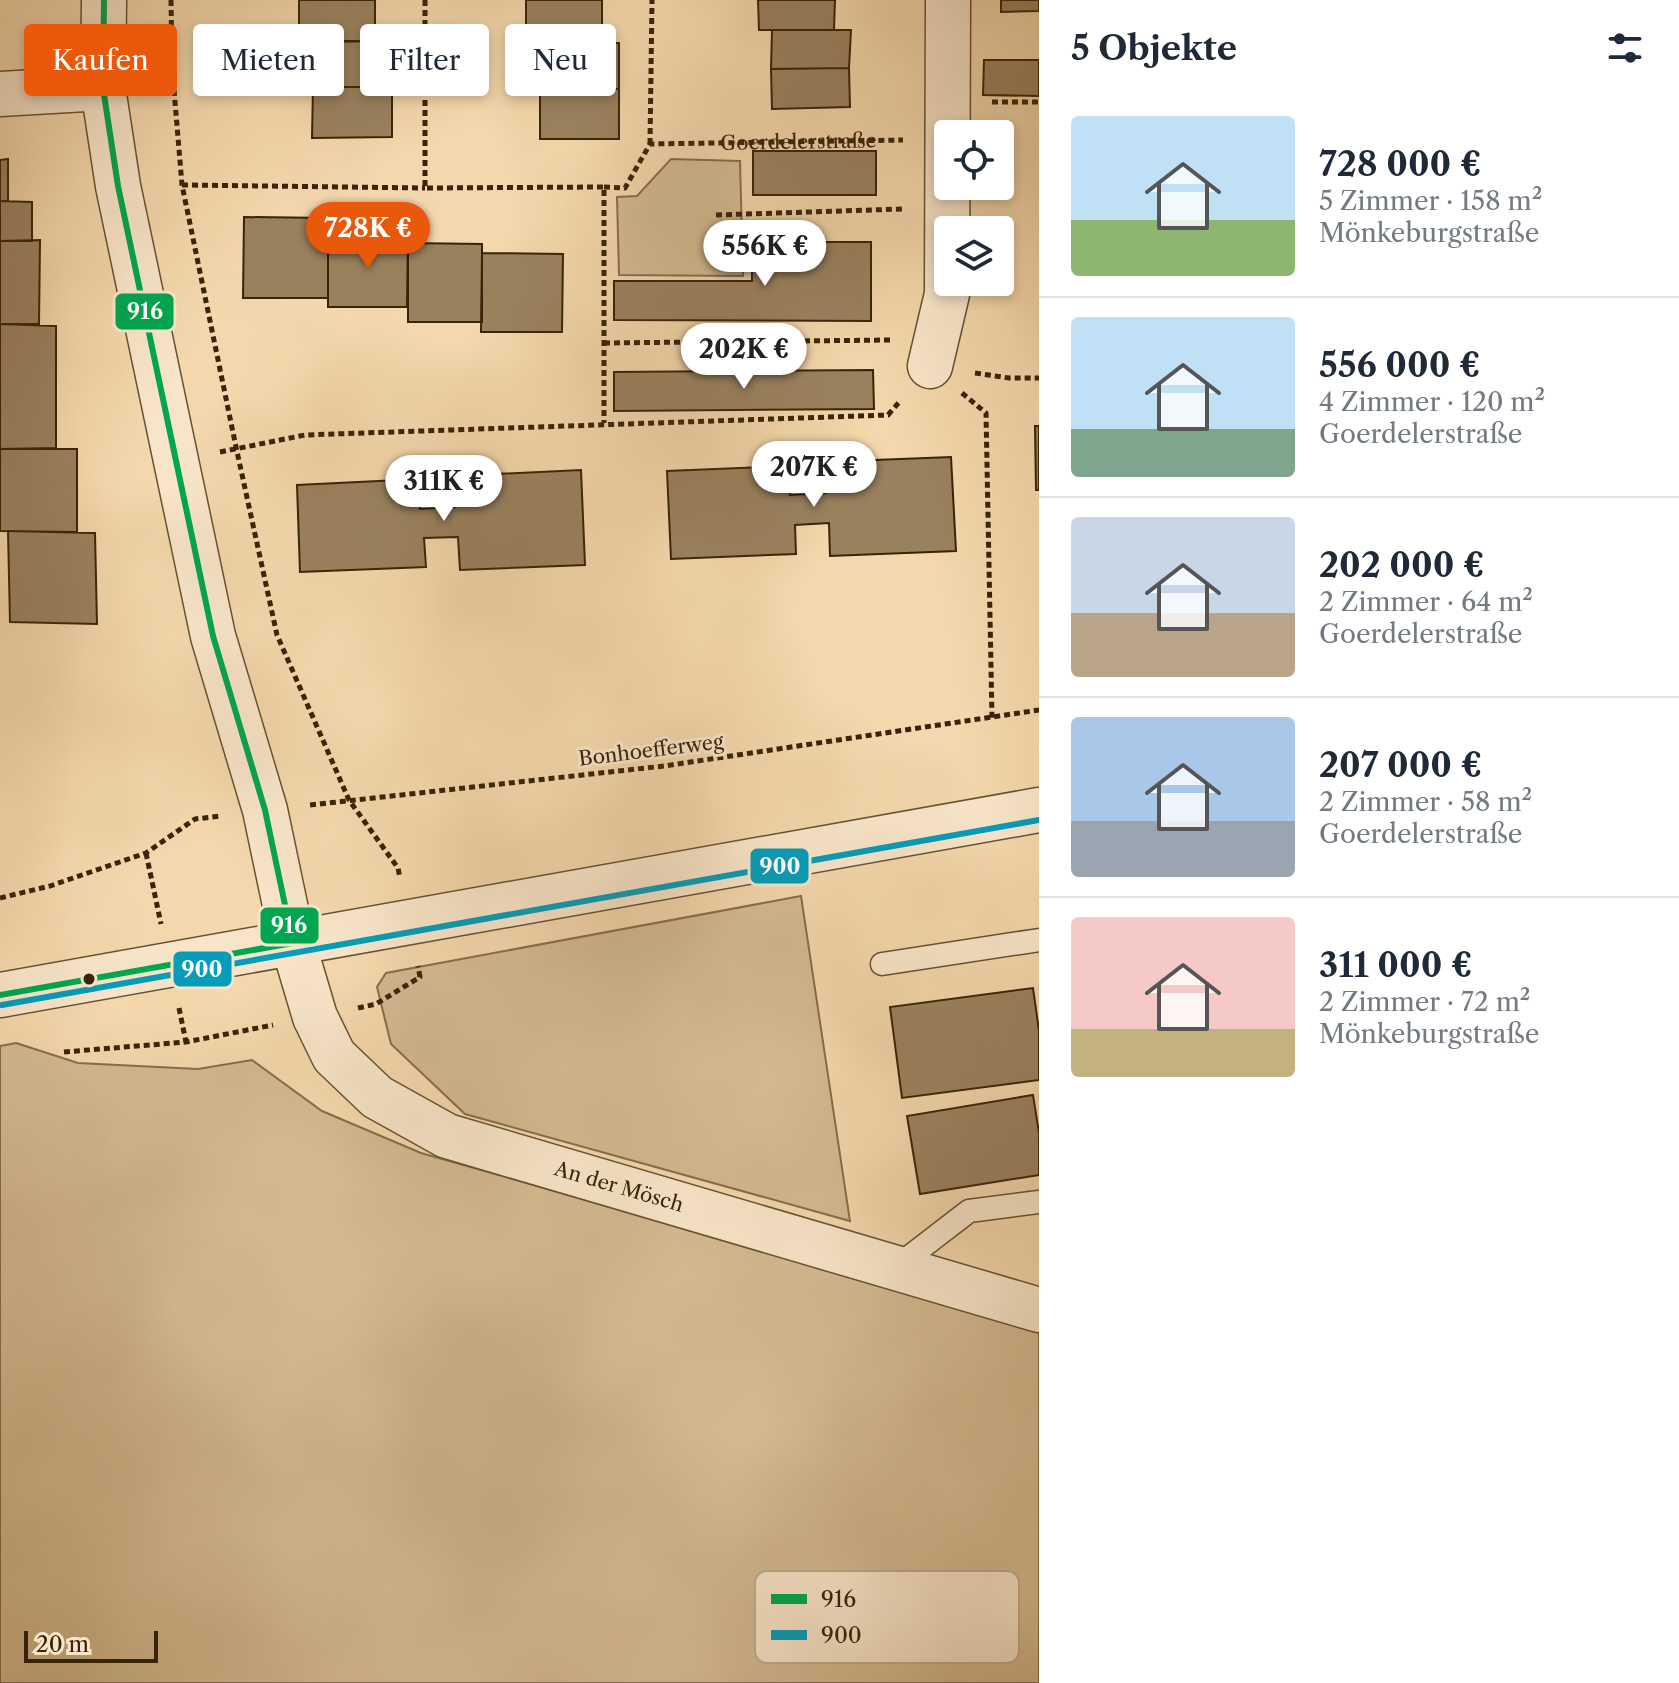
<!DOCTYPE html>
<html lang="de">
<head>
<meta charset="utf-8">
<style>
	body { margin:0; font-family:"Libre Caslon Text",serif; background:#f2f2f3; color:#1f2937; height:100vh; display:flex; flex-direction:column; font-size:30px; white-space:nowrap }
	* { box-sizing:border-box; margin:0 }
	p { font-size:26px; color:#747a83 }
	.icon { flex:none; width:44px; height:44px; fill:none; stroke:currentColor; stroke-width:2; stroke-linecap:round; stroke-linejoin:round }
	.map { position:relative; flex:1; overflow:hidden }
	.sheet { display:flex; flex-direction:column; background:#fff; width:640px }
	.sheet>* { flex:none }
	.guide { position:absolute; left:24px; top:24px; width:760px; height:72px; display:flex; gap:16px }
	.tools { position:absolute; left:934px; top:120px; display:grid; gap:16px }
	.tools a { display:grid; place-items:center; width:80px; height:80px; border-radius:8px; background:#fff; box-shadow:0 4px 12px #0003; font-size:40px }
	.scale { position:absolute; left:24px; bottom:20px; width:134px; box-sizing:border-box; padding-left:8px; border:4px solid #392409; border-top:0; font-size:22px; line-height:28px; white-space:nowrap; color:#392409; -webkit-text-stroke:6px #f8e5c9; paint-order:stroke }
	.price { position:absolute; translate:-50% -68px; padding:0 18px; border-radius:28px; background:#fff; color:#222; font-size:26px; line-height:52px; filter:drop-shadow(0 2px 4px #0008) }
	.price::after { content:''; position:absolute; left:50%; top:48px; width:24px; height:18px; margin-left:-12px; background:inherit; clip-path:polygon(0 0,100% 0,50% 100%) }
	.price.active { background:#ea580c; color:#fff }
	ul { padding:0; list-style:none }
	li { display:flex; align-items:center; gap:24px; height:200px; padding:0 32px }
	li+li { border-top:2px solid #e0e1e3 }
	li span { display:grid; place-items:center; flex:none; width:224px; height:160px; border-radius:8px; color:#555 }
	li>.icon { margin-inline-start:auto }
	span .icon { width:96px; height:96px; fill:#fffc; stroke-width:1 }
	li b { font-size:34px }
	h2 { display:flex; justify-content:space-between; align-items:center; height:96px; padding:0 32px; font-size:34px }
	.pill { padding:0 28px; border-radius:8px; background:#fff; box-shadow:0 4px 12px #0003; font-size:28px; line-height:72px }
	.pill.active { background:#ea580c; color:#fff }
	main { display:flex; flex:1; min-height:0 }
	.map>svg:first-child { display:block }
	.green { fill:#d4b990; stroke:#866e4c; stroke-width:2 }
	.building { fill:#9a815e; stroke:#392409; stroke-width:2 }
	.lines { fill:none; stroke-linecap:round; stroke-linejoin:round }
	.service-casing { stroke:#685132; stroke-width:25 }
	.minor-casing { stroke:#685132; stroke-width:47 }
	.tertiary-casing { stroke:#685132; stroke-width:47 }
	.path { stroke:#392409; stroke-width:5; stroke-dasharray:6 4; stroke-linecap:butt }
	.service { stroke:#f8e5c9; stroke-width:22 }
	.minor { stroke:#f8e5c9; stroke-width:44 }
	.tertiary { stroke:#f8e5c9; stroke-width:44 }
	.bus-1-casing { stroke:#f8e5c9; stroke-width:12 }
	.bus-2-casing { stroke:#f8e5c9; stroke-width:12 }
	.bus-1 { stroke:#00a651; stroke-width:6 }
	.bus-2 { stroke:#069cba; stroke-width:6 }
	.bus-dot { fill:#392409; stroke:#f8e5c9; stroke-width:3 }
	.labels { text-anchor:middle; stroke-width:6; stroke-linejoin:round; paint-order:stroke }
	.street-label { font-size:20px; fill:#392409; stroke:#f8e5c9 }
	.key { fill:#f8e5c9; stroke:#bfab8f; stroke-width:2 }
	.key-label { font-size:22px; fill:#392409 }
	.line-badge { stroke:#f8e5c9; stroke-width:3 }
	.badge-label { font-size:22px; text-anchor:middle; font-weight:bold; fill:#fff }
</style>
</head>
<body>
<main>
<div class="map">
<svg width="1039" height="1683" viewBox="0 0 1039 1683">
	<rect width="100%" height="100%" fill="#f4d7ac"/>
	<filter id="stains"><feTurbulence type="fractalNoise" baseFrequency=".0025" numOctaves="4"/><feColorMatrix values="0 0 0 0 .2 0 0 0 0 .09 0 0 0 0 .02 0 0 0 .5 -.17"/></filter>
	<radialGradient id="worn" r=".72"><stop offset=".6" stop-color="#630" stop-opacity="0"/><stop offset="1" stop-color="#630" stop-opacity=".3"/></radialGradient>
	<path class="green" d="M671,159l69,2 3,115 -124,-1 -2,-78 20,-1z
		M801,896l49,325 -385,-107 -74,-70 -14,-57 9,-14z
		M16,1043l62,20 120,6 54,-9 70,51 99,42 618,175v355h-1039v-637z"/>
	<path class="building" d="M299,0h76v41h-76z
		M526,0h76v43h-76z
		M758,0h77l-1,30h-75z
		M1001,0h38v11l-38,1z
		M772,30h79l-2,38 -78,1z
		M392,41v46h-79v-45z
		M540,43h79v46h-79z
		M984,60h55v36l-56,-1z
		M849,68l1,39 -78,2 -1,-40z
		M313,87h79v50l-80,1z
		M540,89h79v50h-79z
		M753,151h123v44h-123z
		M8,159v42h-8v-41z
		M0,201l32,1v39h-32z
		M244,217l84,1v80h-85z
		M328,232l80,1 -1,74h-79z
		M40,240l-1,84h-39v-83z
		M752,242h119v79l-257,-1v-39h138z
		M408,243l74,1v78h-74z
		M482,253l81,1 -1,78h-81z
		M0,324l56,2v122l-56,1z
		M873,370l1,39 -260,2v-39z
		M1035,426h4v64h-3z
		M0,449h77v83l-77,-1z
		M951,457l5,94 -126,5 -1,-33 -34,2 1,29 -125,5 -4,-88 122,-5 1,29 36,-2 -2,-31z
		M581,470l4,95 -125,5 -2,-33 -34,1 2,29 -126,5 -3,-87 122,-6 1,30 35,-2 -1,-31z
		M8,531l87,2 2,91 -87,-2z
		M1033,988l6,43v49l-137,18 -12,-91z
		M1033,1095l6,38v42l-119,19 -13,-78z"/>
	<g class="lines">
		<g class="service-casing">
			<path id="service" d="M882,964l157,-24
				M895,1268l74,-57 70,-9"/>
		</g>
		<g class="minor-casing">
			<g id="minor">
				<path id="s2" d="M104,0l-1,88 15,98 95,450 52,174 28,133 22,74 19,39 43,41 70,39 592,174"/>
				<path d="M0,94l103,-6"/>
				<path d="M930,366l17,-72 1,-294"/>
			</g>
		</g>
		<g class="tertiary-casing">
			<path id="tertiary" d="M0,995l1039,-185"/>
		</g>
		<g class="path">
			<path d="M171,0l1,66 10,119 54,262 41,188 72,165 49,68 2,10"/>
			<path d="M425,0v188l179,-1v236"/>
			<path d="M992,102h47"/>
			<path d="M650,144l2,-144"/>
			<path d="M182,185l243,3"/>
			<path id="s1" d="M604,187l21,1 25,-44 253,-4"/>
			<path d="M716,215l186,-6"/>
			<path d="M604,343l287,-3"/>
			<path d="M975,373l34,5h30"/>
			<path d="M962,393l24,20 6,305"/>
			<path d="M220,452l85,-17 583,-20 13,-15"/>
			<path d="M310,805l354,-39 375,-56"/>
			<path d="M146,853l15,71"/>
			<path d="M0,898l50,-12 96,-33 49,-34 26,-3"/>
			<path d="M179,1008l7,34"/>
			<path d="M358,1008l18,-4 44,-27 -2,-11"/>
			<path d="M64,1052l122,-10 87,-17"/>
		</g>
		<use href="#service" class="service"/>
		<use href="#minor" class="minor"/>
		<use href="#tertiary" class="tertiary"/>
		<g class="bus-1-casing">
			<path id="bus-1" d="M0,995l293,-52 -28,-133 -52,-174 -95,-450 -15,-98 1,-88"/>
		</g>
		<g class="bus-2-casing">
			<path id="bus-2" d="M2,1005l1037,-185"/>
		</g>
		<use href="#bus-1" class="bus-1"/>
		<use href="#bus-2" class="bus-2"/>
	</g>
	<circle class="bus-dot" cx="89" cy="979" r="7"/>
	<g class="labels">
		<g class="street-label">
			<text dy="7" stroke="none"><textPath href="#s1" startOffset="220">Goerdelerstraße</textPath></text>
			<text transform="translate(651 750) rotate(-7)" y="7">Bonhoefferweg</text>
			<text dy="7" stroke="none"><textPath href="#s2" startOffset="1404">An der Mösch</textPath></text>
		</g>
	</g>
	<rect x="755" y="1571" width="264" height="92" rx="12" class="key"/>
	<rect x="771" y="1594" width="36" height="10" fill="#00a651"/>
	<rect x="771" y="1630" width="36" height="10" fill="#069cba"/>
	<g class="key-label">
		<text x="821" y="1607">916</text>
		<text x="821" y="1643">900</text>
	</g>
	<g class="line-badge">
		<rect x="114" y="292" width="61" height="39" rx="8" fill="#00a651"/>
		<rect x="749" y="847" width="61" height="38" rx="8" fill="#069cba"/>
		<rect x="259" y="906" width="61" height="39" rx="8" fill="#00a651"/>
		<rect x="172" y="950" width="61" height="38" rx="8" fill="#069cba"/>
	</g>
	<g class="badge-label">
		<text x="145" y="319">916</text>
		<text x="780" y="874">900</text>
		<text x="289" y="933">916</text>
		<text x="202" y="977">900</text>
	</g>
	<rect width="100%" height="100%" filter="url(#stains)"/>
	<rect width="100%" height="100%" fill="url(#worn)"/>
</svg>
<div class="tools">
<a><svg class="icon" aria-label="locate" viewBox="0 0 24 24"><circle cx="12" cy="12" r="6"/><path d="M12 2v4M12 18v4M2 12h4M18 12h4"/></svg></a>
<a><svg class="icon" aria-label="layers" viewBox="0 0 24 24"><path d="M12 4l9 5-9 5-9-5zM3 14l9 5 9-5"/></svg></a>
</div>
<div class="scale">20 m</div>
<b class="price active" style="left:368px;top:270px">728K €</b>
<b class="price" style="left:765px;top:288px">556K €</b>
<b class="price" style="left:744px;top:391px">202K €</b>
<b class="price" style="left:814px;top:509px">207K €</b>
<b class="price" style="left:444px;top:523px">311K €</b>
<div class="guide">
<a class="pill active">Kaufen</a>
<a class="pill">Mieten</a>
<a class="pill">Filter</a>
<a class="pill">Neu</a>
</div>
</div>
<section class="sheet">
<h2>5 Objekte<svg class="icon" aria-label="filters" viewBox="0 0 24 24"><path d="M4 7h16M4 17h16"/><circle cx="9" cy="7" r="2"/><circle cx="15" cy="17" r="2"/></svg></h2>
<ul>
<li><span style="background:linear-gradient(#bfe0f5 65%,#8fb573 0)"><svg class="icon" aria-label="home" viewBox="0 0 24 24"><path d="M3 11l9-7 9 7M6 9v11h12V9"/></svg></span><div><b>728 000 €</b><p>5 Zimmer · 158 m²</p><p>Mönkeburgstraße</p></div></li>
<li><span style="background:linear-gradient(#bfe0f5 70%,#7fa58c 0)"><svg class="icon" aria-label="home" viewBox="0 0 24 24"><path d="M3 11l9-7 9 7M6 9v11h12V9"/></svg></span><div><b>556 000 €</b><p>4 Zimmer · 120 m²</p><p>Goerdelerstraße</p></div></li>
<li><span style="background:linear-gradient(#c9d6e8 60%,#b9a48a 0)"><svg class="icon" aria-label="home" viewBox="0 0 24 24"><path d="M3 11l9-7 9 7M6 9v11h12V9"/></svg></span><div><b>202 000 €</b><p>2 Zimmer · 64 m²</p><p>Goerdelerstraße</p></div></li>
<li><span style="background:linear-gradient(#a9c7e8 65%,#9aa5b1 0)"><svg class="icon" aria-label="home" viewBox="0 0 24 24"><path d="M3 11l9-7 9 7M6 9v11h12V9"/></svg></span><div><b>207 000 €</b><p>2 Zimmer · 58 m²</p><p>Goerdelerstraße</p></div></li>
<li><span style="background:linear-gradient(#f6c9c9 70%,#c2b280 0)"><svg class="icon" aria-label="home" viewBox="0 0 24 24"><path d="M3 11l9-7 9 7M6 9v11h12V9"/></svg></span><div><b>311 000 €</b><p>2 Zimmer · 72 m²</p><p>Mönkeburgstraße</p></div></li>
</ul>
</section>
</main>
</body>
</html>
